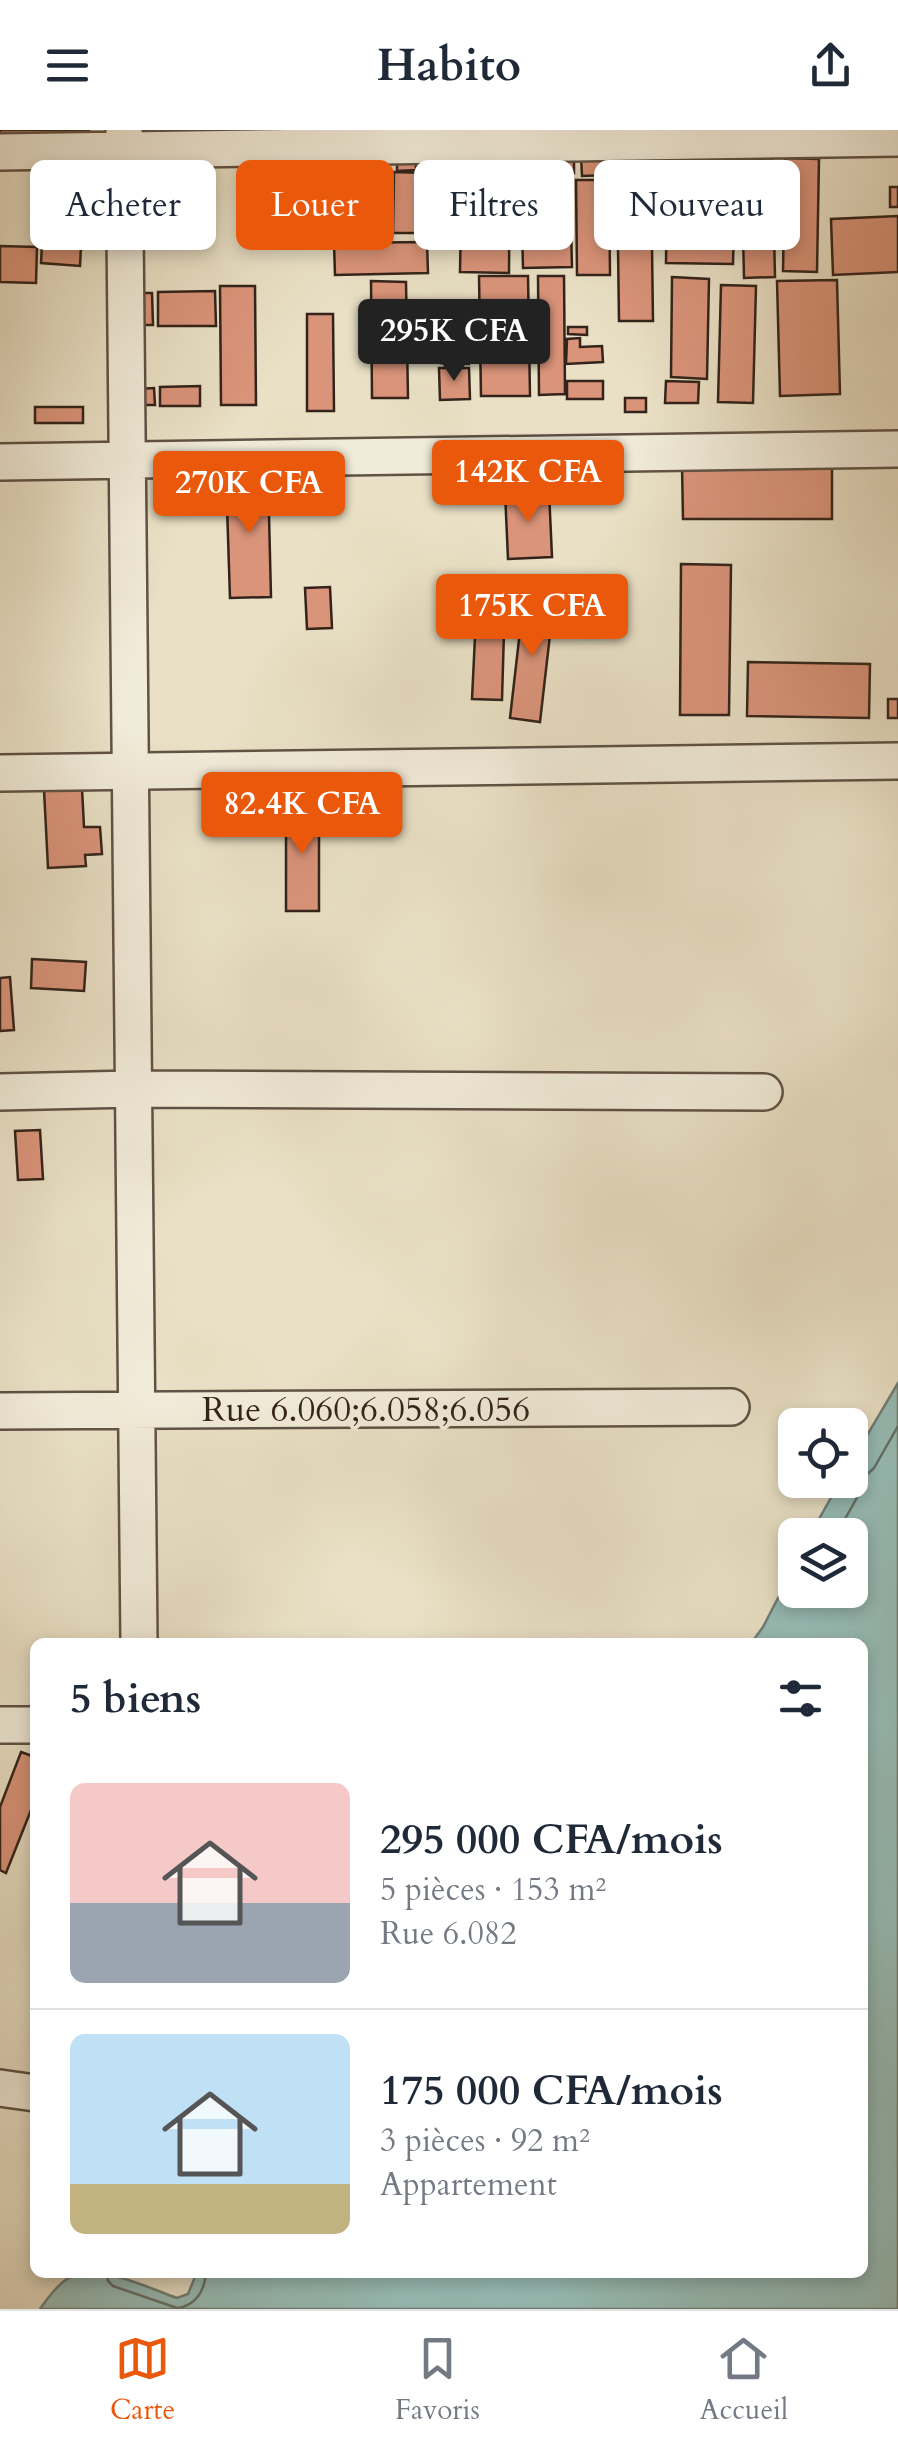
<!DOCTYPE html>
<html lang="fr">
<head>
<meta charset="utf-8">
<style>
	body { margin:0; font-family:Cardo,serif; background:#f2f2f3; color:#1f2937; height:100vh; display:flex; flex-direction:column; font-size:38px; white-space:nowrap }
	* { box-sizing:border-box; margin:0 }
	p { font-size:32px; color:#747a83 }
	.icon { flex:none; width:55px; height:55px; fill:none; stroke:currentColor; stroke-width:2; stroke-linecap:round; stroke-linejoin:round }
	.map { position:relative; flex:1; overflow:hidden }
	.panel { position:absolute; left:30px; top:1508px; width:838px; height:640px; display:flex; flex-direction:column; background:#fff; border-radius:15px; box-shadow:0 5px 15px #0003 }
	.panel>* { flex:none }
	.banner { position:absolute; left:30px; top:30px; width:840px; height:90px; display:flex; gap:20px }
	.fabs { position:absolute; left:778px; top:1278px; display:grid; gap:20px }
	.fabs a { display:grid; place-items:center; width:90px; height:90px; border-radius:15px; background:#fff; box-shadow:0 5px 15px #0003; font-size:50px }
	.price { position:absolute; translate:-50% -85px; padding:0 22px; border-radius:10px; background:#ea580c; color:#fff; font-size:32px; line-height:65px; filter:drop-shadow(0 2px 5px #0008) }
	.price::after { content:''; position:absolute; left:50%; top:60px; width:30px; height:22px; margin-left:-15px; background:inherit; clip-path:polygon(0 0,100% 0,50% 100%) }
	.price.on { background:#222; color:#fff }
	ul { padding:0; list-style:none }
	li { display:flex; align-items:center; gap:30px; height:250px; padding:0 40px }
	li+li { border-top:2px solid #e0e1e3 }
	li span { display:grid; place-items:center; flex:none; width:280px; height:200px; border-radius:15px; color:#555 }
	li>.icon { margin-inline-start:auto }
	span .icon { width:120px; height:120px; fill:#fffc; stroke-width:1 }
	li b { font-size:42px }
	h2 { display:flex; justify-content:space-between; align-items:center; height:120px; padding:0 40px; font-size:42px }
	.tag { padding:0 35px; border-radius:15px; background:#fff; box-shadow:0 5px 15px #0003; font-size:35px; line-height:90px }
	.tag.on { background:#ea580c; color:#fff }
	header { display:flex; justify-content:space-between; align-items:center; height:130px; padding:0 40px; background:#fff; font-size:45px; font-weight:800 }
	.dock { display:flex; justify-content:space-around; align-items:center; height:140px; border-top:2px solid #e0e1e3; background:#fff; font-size:28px; color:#747a83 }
	.dock a { display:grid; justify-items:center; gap:5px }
	.dock .on { color:#ea580c }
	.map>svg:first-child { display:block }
	.water { fill:#97bdb7; stroke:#6f7f78; stroke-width:2.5 }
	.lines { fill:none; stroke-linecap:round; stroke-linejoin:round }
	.shore { stroke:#657068; stroke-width:2.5 }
	.building { fill:#da947a; stroke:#33231a; stroke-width:2.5 }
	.minor-casing { stroke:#605245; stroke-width:40 }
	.minor { stroke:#f1ebd9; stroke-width:35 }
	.labels { text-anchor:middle; stroke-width:8; stroke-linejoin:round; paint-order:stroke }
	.street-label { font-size:35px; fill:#33231a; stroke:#f1ebd9 }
</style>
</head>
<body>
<header><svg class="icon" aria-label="menu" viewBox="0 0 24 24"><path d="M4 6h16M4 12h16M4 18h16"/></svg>Habito<svg class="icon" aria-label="share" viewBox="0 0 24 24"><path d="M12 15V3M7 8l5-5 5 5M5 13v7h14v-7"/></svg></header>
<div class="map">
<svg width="898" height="2179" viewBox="0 0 898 2179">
	<rect width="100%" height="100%" fill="#e9e0c5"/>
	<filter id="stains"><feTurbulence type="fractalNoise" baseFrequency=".002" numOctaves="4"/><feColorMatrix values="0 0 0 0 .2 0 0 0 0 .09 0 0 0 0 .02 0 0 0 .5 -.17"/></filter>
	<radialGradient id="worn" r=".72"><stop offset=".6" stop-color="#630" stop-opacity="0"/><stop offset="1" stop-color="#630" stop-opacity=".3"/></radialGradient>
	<path class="water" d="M898,1253v926h-858c7,-10 16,-23 27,-30 29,-18 81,9 110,19l11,-4 9,-22h665v-630h-110l11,-15 32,-62v25h55v-55h-40l31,-55h9v-16z"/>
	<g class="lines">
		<path class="shore" d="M836,1405l23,-41 3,-15 12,-11 24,-42
			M107,2142l1,9 5,5 64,22c19,-2 28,-18 29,-36"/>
	</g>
	<path class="building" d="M0,0h89v12l-89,-3z
		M608,14l1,31 -27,1 -1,-20z
		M462,20l48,1 -1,122 -49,-1z
		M416,22v18l-19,1v-18z
		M752,26h19v24h-18z
		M613,28h36l-2,58 -35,-1z
		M785,28l34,1 -2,113 -34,-1z
		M574,29v14l-47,1v-14z
		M43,41h57v34h-57z
		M394,42l31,1v60h-32z
		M667,47l68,2 -2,85 -67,-1z
		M576,50h33l1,95h-33z
		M344,56l39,2 -2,47 -38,-2z
		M521,56h49l2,81 -49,1z
		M890,57h8v20h-8z
		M742,59h31l2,88 -31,1z
		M44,77l39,2 -3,57 -39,-3z
		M898,86v56l-65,3 -2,-56z
		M616,90l37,1v19l-38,-1z
		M427,112l1,31 -93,2 -1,-32z
		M0,116l37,1 -1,36 -36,-1z
		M652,117l1,74h-34l-1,-73z
		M479,146h49l2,120h-49z
		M538,146h26l1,118 -26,1z
		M672,147l37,2 -2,100 -36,-2z
		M837,150l3,114 -60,2 -3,-115z
		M371,151l35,1 2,116h-36z
		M721,155l35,1 -3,117 -35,-1z
		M220,156h35l1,119h-35z
		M215,161l1,35h-58v-34z
		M134,163h18l1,32h-18z
		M307,184h26l1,97h-27z
		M568,197h19v8l-19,-1z
		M442,205l28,1 -1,28 -28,-1z
		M580,208v9l22,-1 1,16 -37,2 1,-25z
		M439,238h30l1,31 -30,1z
		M567,251h36v18h-36z
		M666,251l33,1 -1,21h-33z
		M200,256v20h-40v-19z
		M154,258l1,17h-18v-16z
		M625,268h21v14h-21z
		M35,277h48v16h-48z
		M682,335l150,1v53h-149z
		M268,345l3,122 -41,1 -4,-122z
		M549,361l3,66 -44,2 -3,-67z
		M681,434l50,1 -2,150h-49z
		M330,457l2,41 -25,1 -2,-41z
		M477,465l28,2 -3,103 -30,-1z
		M524,466l30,4 -14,122 -30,-4z
		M748,532l122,2 -1,54 -122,-2z
		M888,569h10v19h-10z
		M82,658l2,39h16l2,27 -17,1 1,11 -38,2 -4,-78z
		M286,673h33v108h-33z
		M32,829l54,3 -2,29 -53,-3z
		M10,847l4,53 -14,1v-53z
		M40,1000l3,49 -25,1 -3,-49z
		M21,1622l14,5v43l-29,73 -6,-3v-63z"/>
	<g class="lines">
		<g class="minor-casing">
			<path id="minor" d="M124,0l15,1512
				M0,22l898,-14
				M0,332l898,-13
				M0,643l898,-12
				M0,962l133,-3 631,3
				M0,1281l731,-4
				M0,1595h35
				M0,1958l35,5"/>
		</g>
		<use href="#minor" class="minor"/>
	</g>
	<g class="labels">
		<g class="street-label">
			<text x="366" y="1291">Rue 6.060;6.058;6.056</text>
		</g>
	</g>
	<rect width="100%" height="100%" filter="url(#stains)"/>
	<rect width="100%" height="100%" fill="url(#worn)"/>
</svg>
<div class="fabs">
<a><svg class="icon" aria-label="locate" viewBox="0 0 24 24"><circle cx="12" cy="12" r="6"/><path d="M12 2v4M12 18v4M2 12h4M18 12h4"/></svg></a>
<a><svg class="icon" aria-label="layers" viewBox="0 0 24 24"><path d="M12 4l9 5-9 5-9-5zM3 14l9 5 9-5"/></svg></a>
</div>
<b class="price on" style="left:454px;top:254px">295K CFA</b>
<b class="price" style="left:528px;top:395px">142K CFA</b>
<b class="price" style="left:249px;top:406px">270K CFA</b>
<b class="price" style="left:532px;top:529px">175K CFA</b>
<b class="price" style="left:302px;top:727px">82.4K CFA</b>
<div class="banner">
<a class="tag">Acheter</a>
<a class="tag on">Louer</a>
<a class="tag">Filtres</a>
<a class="tag">Nouveau</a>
</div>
<section class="panel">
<h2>5 biens<svg class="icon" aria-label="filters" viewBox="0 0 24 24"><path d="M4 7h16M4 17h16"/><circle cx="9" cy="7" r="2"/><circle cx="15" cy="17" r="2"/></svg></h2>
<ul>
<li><span style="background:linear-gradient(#f6c9c9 60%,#9aa5b1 0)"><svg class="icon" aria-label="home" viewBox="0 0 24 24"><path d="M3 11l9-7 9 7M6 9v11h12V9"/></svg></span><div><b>295 000 CFA/mois</b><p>5 pièces · 153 m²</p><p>Rue 6.082</p></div></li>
<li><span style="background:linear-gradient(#bfe0f5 75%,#c2b280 0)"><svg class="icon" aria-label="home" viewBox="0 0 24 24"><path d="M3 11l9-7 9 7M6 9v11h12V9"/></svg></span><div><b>175 000 CFA/mois</b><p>3 pièces · 92 m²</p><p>Appartement</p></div></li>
</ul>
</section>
</div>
<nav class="dock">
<a class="on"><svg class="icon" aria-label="map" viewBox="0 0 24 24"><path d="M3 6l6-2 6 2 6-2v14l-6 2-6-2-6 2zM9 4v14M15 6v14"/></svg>Carte</a>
<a><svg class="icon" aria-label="saved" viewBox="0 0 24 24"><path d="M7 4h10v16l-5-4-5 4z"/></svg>Favoris</a>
<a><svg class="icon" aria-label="home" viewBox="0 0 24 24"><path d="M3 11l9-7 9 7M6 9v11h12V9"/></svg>Accueil</a>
</nav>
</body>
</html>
